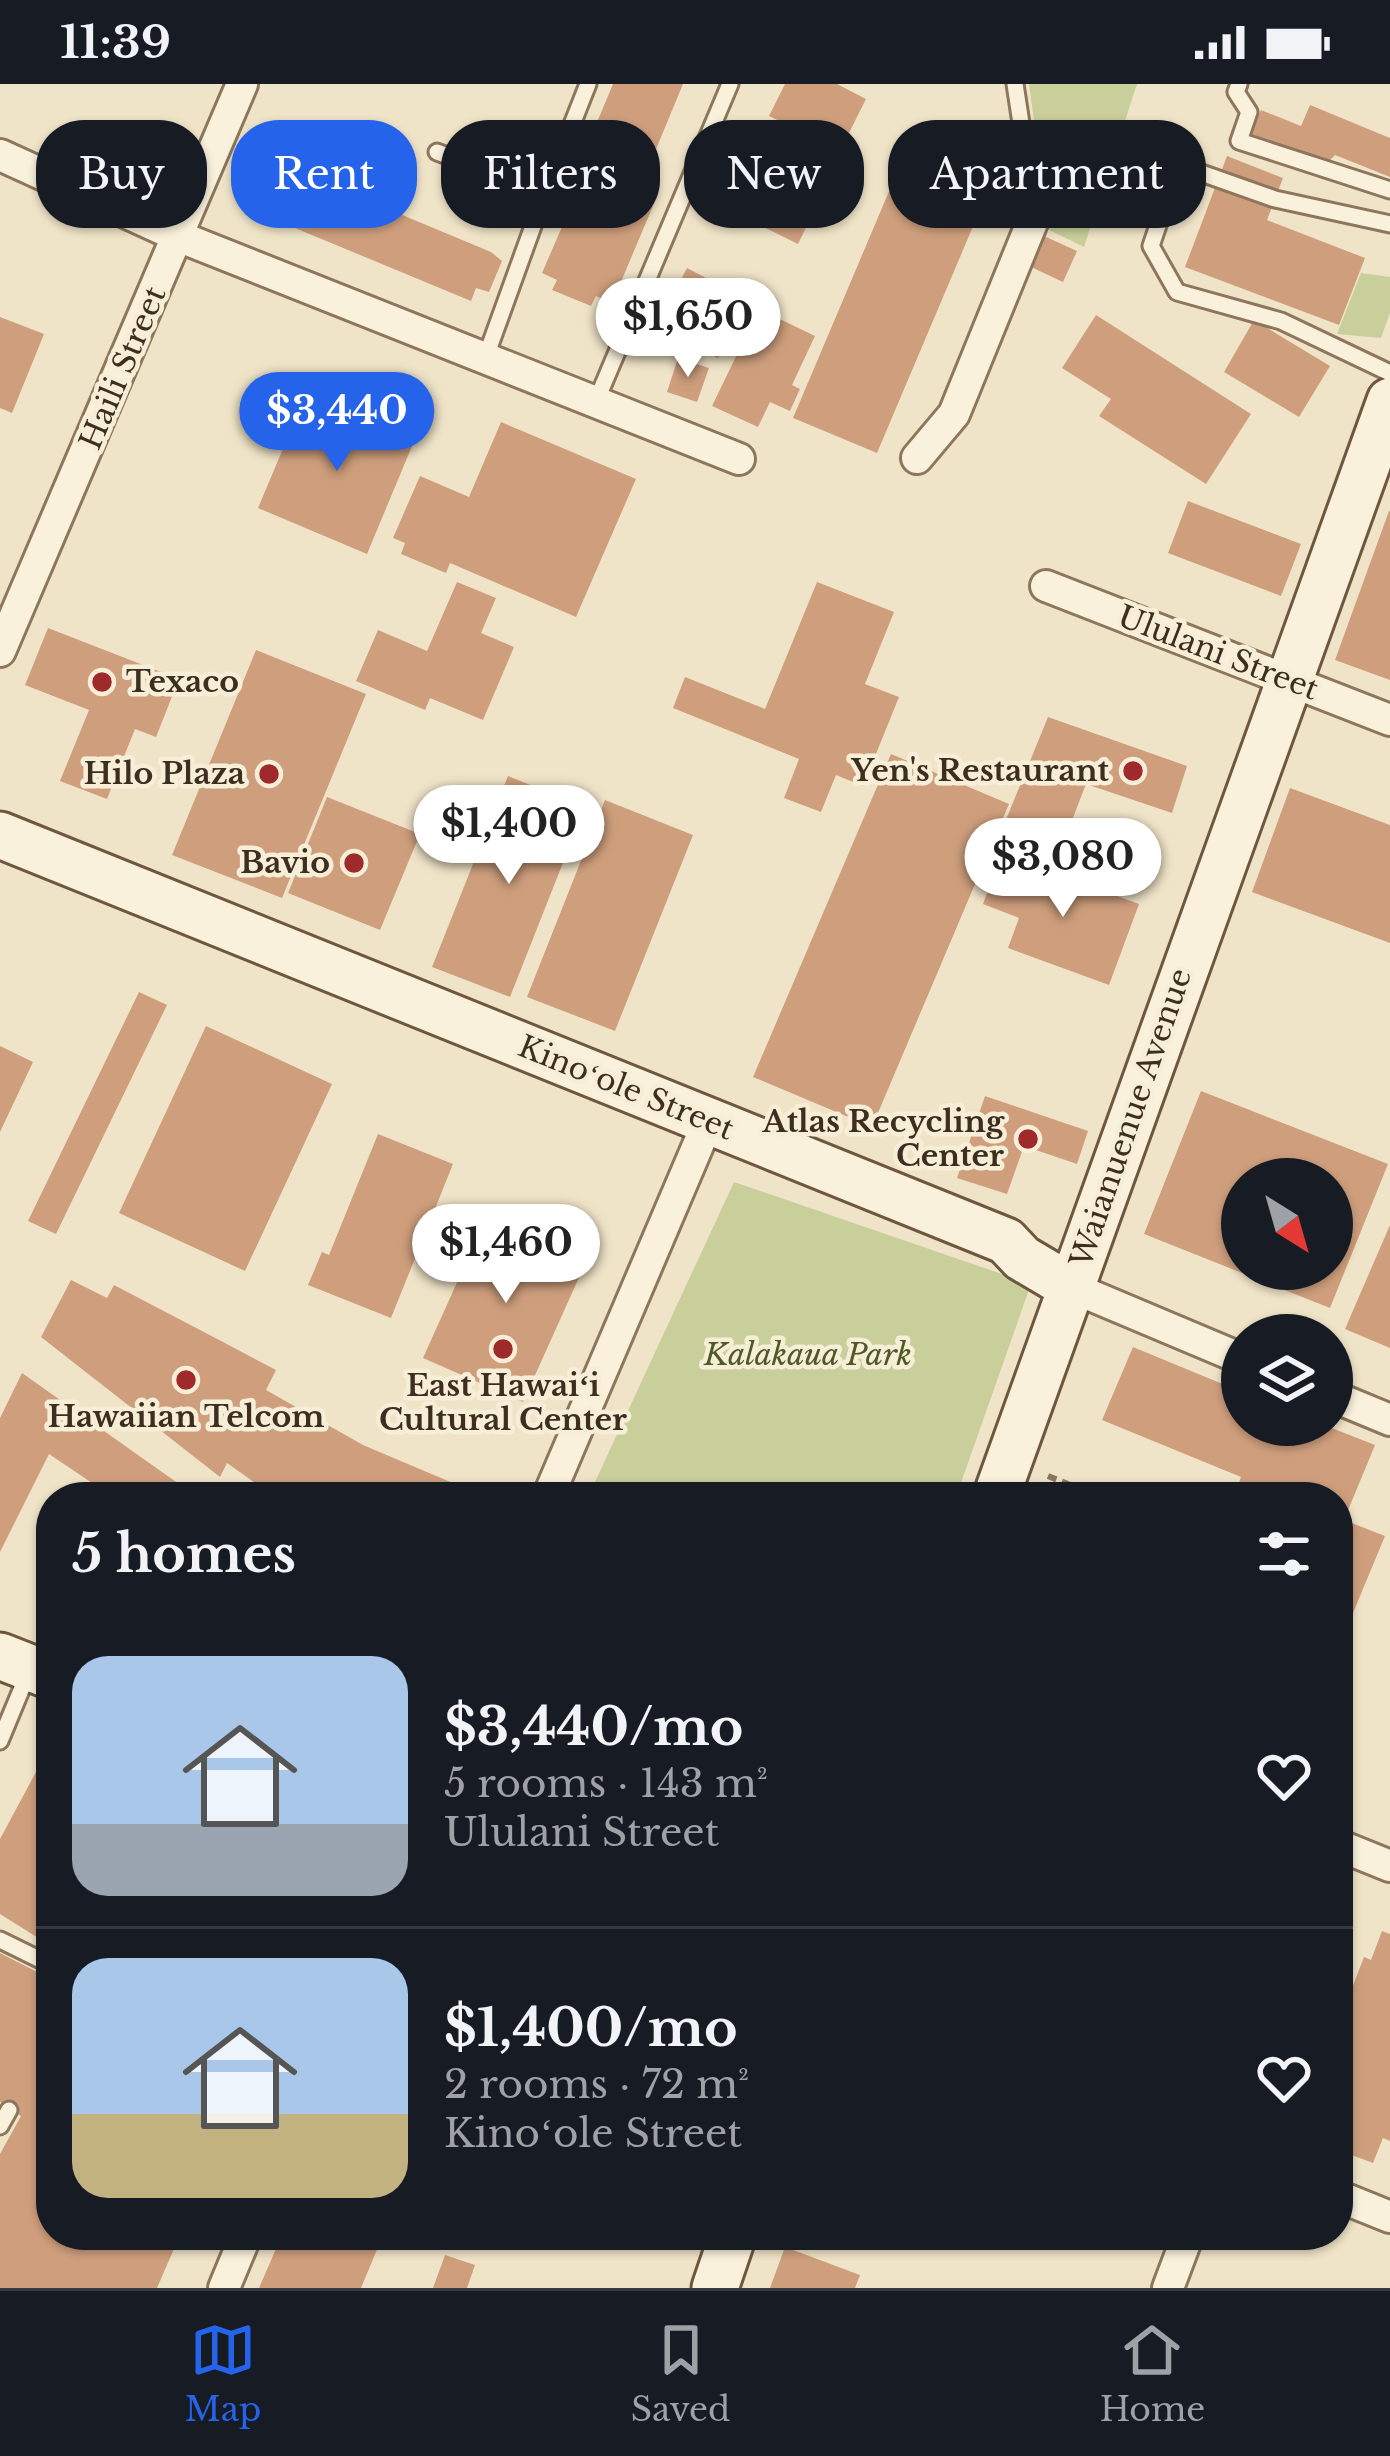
<!DOCTYPE html>
<html lang="en">
<head>
<meta charset="utf-8">
<style>
	body { margin:0; font-family:"Libre Baskerville",serif; background:#242831; color:#f1f3f6; height:100vh; display:flex; flex-direction:column; font-size:45px; white-space:nowrap }
	* { box-sizing:border-box; margin:0 }
	p { font-size:39px; color:#9ea1a6 }
	.icon { flex:none; width:66px; height:66px; fill:none; stroke:currentColor; stroke-width:2; stroke-linecap:round; stroke-linejoin:round }
	.map { position:relative; flex:1; overflow:hidden }
	.panel { position:absolute; left:36px; top:1398px; width:1317px; height:768px; display:flex; flex-direction:column; background:#171b24; border-radius:48px; box-shadow:0 3px 9px #0004 }
	.panel>* { flex:none }
	.banner { position:absolute; left:36px; top:36px; width:1320px; height:108px; display:flex; gap:24px }
	.needle { width:78px; rotate:143deg }
	.tools { position:absolute; left:1221px; top:1074px; display:grid; gap:24px }
	.tools a { display:grid; place-items:center; width:132px; height:132px; border-radius:50%; background:#171b24; box-shadow:0 3px 9px #0004; font-size:60px }
	.price { position:absolute; translate:-50% -102px; padding:0 27px; border-radius:42px; background:#fff; color:#222; font-size:39px; line-height:78px; filter:drop-shadow(0 3px 6px #0008) }
	.price::after { content:''; position:absolute; left:50%; top:72px; width:36px; height:27px; margin-left:-18px; background:inherit; clip-path:polygon(0 0,100% 0,50% 100%) }
	.price.active { background:#2563eb; color:#fff }
	ul { padding:0; list-style:none }
	li { display:flex; align-items:center; gap:36px; height:300px; padding:0 36px }
	li+li { border-top:3px solid #363941 }
	li span { display:grid; place-items:center; flex:none; width:336px; height:240px; border-radius:36px; color:#555 }
	li>.icon { margin-inline-start:auto }
	span .icon { width:144px; height:144px; fill:#fffc; stroke-width:1 }
	li b { font-size:51px }
	h2 { display:flex; justify-content:space-between; align-items:center; height:144px; padding:0 36px; font-size:51px }
	.chip { padding:0 42px; border-radius:48px; background:#171b24; box-shadow:0 3px 9px #0004; font-size:42px; line-height:108px }
	.chip.active { background:#2563eb; color:#fff }
	.status { display:flex; justify-content:space-between; align-items:center; height:84px; padding:0 60px; background:#171b24; direction:ltr }
	.status svg { height:33px; fill:currentColor }
	.tabs { display:flex; justify-content:space-around; align-items:center; height:168px; border-top:3px solid #363941; background:#171b24; font-size:33px; color:#9ea1a6 }
	.tabs a { display:grid; justify-items:center; gap:6px }
	.tabs .active { color:#2563eb }
	.map>svg:first-child { display:block }
	.green { fill:#c9cf9b }
	.building { fill:#cf9f7d; fill-rule:evenodd }
	.lines { fill:none; stroke-linecap:round; stroke-linejoin:round }
	.lane-casing { stroke:#8d765c; stroke-width:21 }
	.street-casing { stroke:#8d765c; stroke-width:36 }
	.secondary-casing { stroke:#6f573f; stroke-width:51 }
	.path { stroke:#8d765c; stroke-width:6; stroke-dasharray:9 6; stroke-linecap:butt }
	.lane { stroke:#faf1dc; stroke-width:15 }
	.street { stroke:#faf1dc; stroke-width:30 }
	.secondary { stroke:#faf1dc; stroke-width:45 }
	.poi-dot { fill:#9e2a2b; stroke:#f7eed8; stroke-width:4.5 }
	.labels { text-anchor:middle; stroke-width:9; stroke-linejoin:round; paint-order:stroke }
	.street-label { font-size:30px; fill:#3d2e20; stroke:#f7eed8 }
	.poi-label { font-size:30px; font-weight:bold; fill:#3d2e20; stroke:#f7eed8; text-anchor:end }
	.park-label { font-size:30px; font-style:italic; fill:#4d5a26; stroke:#f7eed8 }
</style>
</head>
<body>
<div class="status"><b>11:39</b><svg viewBox="0 0 49 12"><path d="M0 12V9h3v3zM5 12V6h3v6zM10 12V3h3v9zM15 12V0h3v12zM26 1h20v11H26zM47 4h2v5h-2z"/></svg></div>
<div class="map">
<svg width="1390" height="2204" viewBox="0 0 1390 2204">
	<rect width="100%" height="100%" fill="#f0e4c8"/>
	<path class="green" d="M1029,0h108l-53,163 -35,-17z
		M1361,189l29,4v36l-9,25 -44,-4z
		M734,1098l297,102 -75,213h-368z"/>
	<path class="building" d="M613,0h70l-36,87 -10,-4 -6,14 -35,-15 5,-14 -14,-6z
		M785,0h52l29,15 -26,52 -71,-35z
		M1310,21l80,33v39l-55,-22 -9,9 -75,-30 10,-24 40,16z
		M753,72l71,35 -26,53 -71,-35z
		M1227,72l56,22 -16,42 98,38 -26,67 -154,-58z
		M316,95l175,73 11,9 -13,31 -13,-4 -5,13 -176,-73z
		M893,98l84,35 -100,236 -84,-35z
		M609,103l44,19 -41,97 -16,-7 -5,10 -39,-16 5,-10 -15,-7 26,-60 26,11z
		M1044,152l33,15 -14,31 -32,-15z
		M687,184l61,32 -30,58 -61,-32z
		M759,225l56,27 -23,49 8,4 -10,22 -20,-9 -12,25 -46,-21z
		M1096,231l155,99 -45,70 -107,-68 12,-17 -49,-31z
		M0,233l44,17 -32,79 -12,-5z
		M1254,236l76,46 -31,51 -75,-45z
		M678,274l31,10 -12,34 -30,-10z
		M306,310l109,45 -48,115 -109,-46z
		M501,338l135,57 -60,138 -126,-54 -4,10 -45,-19 4,-11 -12,-5 27,-62 49,21z
		M1188,417l113,43 -20,52 -113,-43z
		M1389,427h1v169l-55,-20z
		M457,498l39,16 -15,35 33,14 -31,73 -53,-22 -5,12 -69,-29 22,-51 49,21z
		M817,498l77,30 -29,72 34,13 -36,89 -27,-11 -15,37 -37,-14 15,-39 -126,-51 12,-31 80,32z
		M48,544l131,51 -23,58 -21,-8 -28,70 -47,-18 29,-71 -64,-25z
		M256,566l110,44 -84,204 -110,-43z
		M1048,633l139,49 -15,47 -86,-29 -22,57 -59,-19z
		M891,670l118,50 -137,323 -119,-50z
		M508,692l77,31 -75,190 -78,-30z
		M1290,704l100,37v118l-138,-51z
		M327,713l93,37 -40,96 -92,-37z
		M605,716l88,35 -78,196 -88,-34z
		M999,777l32,12 3,-7 105,38 -30,81 -101,-37 11,-30 -36,-14z
		M139,908l28,13 -111,229 -28,-13z
		M206,942l126,58 -87,187 -126,-58z
		M0,962l33,16 -33,70z
		M1201,1007l187,73 -58,144 -186,-74zM1242,1095h90v90h-90z
		M985,1012l103,35 -11,33 -53,-18 -17,48 -50,-16z
		M378,1050l75,30 -62,154 -83,-33 14,-33 7,3z
		M490,1125l100,44 -67,149 -100,-44z
		M1390,1141v123l-45,-19z
		M71,1196l36,18 7,-13 109,57 53,28 -10,20 97,55 123,52h-211l-48,-34 -7,14 -179,-140z
		M1133,1263l109,45v33h82l51,20 -31,75 41,16 -47,113v-152h-104l7,-20 -139,-57z
		M22,1289l157,111 23,13h-89l-64,-43 -49,98v-134z
		M51,1660v202l-51,-32v-75z
		M1382,1847l8,3v207l-7,-3 -10,25 -35,-13v-152l9,3 17,-44 7,3z
		M0,1869l51,26v256h129l-23,53h-157v-134l21,-38 -21,-14z
		M282,2151h101l-22,53h-102z
		M785,2163l75,28 -5,13h-85z
		M445,2171l30,10 -8,23h-34z"/>
	<g class="lines">
		<g class="lane-casing">
			<path id="lane" d="M1015,0l20,131
				M1239,0l-3,8 13,20 -10,29 151,49
				M437,68l108,41 -60,166
				M545,109l43,-109
				M1390,140l-115,-25 -85,-30 -17,12 -22,65 26,46 104,29 109,52
				M595,320l135,-320
				M0,1657l29,-70
				M0,1856l51,25
				M0,2042l9,-16"/>
		</g>
		<g class="street-casing">
			<path id="street" d="M0,71l180,82 559,222
				M917,374l37,-44 81,-199
				M1046,502l344,134
				M0,567l242,-567
				M1071,1203l171,72
				M1332,1312l58,24
				M548,1413l160,-375
				M1338,1761l52,21
				M1338,2112l52,21
				M224,2204l22,-53
				M1168,2204l20,-53"/>
		</g>
		<g class="secondary-casing">
			<path id="secondary" d="M0,751l1006,406 16,17 49,29
				M996,1413l394,-1096
				M0,1572l51,20
				M715,2204l18,-53"/>
		</g>
		<path class="path" d="M1048,1392l30,12"/>
		<use href="#lane" class="lane"/>
		<use href="#street" class="street"/>
		<use href="#secondary" class="secondary"/>
	</g>
	<g class="poi-dot">
		<circle cx="102" cy="598" r="12"/>
		<circle cx="1133" cy="687" r="12"/>
		<circle cx="269" cy="690" r="12"/>
		<circle cx="354" cy="779" r="12"/>
		<circle cx="1028" cy="1055" r="12"/>
		<circle cx="503" cy="1265" r="12"/>
		<circle cx="186" cy="1296" r="12"/>
	</g>
	<g class="labels">
		<g class="street-label">
			<text transform="translate(123 284) rotate(-67)" y="10">Haili Street</text>
			<text transform="translate(1218 569) rotate(21)" y="10">Ululani Street</text>
			<text transform="translate(626 1004) rotate(22)" y="10">Kinoʻole Street</text>
			<text transform="translate(1131 1034) rotate(-71)" y="10">Waianuenue Avenue</text>
		</g>
		<g class="poi-label">
			<text x="126" y="608" text-anchor="start">Texaco</text>
			<text x="1109" y="697">Yen's Restaurant</text>
			<text x="245" y="700">Hilo Plaza</text>
			<text x="330" y="789">Bavio</text>
			<text x="1004" y="1048">Atlas Recycling<tspan x="1004" dy="34">Center</tspan></text>
			<text x="503" y="1312" text-anchor="middle">East Hawaiʻi<tspan x="503" dy="34">Cultural Center</tspan></text>
			<text x="186" y="1343" text-anchor="middle">Hawaiian Telcom</text>
		</g>
		<g class="park-label">
			<text x="808" y="1281">Kalakaua Park</text>
		</g>
	</g>
</svg>
<div class="tools">
<a><svg class="needle" viewBox="-14 -14 28 28"><path d="M0-13l5 13h-10z" fill="#e53935"/><path d="M0 13l5-13h-10z" fill="#9ea1a6"/></svg></a>
<a><svg class="icon" aria-label="layers" viewBox="0 0 24 24"><path d="M12 4l9 5-9 5-9-5zM3 14l9 5 9-5"/></svg></a>
</div>
<b class="price" style="left:688px;top:296px">$1,650</b>
<b class="price active" style="left:337px;top:390px">$3,440</b>
<b class="price" style="left:509px;top:803px">$1,400</b>
<b class="price" style="left:1063px;top:836px">$3,080</b>
<b class="price" style="left:506px;top:1222px">$1,460</b>
<div class="banner">
<a class="chip">Buy</a>
<a class="chip active">Rent</a>
<a class="chip">Filters</a>
<a class="chip">New</a>
<a class="chip">Apartment</a>
</div>
<section class="panel">
<h2>5 homes<svg class="icon" aria-label="filters" viewBox="0 0 24 24"><path d="M4 7h16M4 17h16"/><circle cx="9" cy="7" r="2"/><circle cx="15" cy="17" r="2"/></svg></h2>
<ul>
<li><span style="background:linear-gradient(#a9c7e8 70%,#9aa5b1 0)"><svg class="icon" aria-label="home" viewBox="0 0 24 24"><path d="M3 11l9-7 9 7M6 9v11h12V9"/></svg></span><div><b>$3,440/mo</b><p>5 rooms · 143 m²</p><p>Ululani Street</p></div><svg class="icon" aria-label="heart" viewBox="0 0 24 24"><path d="M12 20l-8-8c-3-5 5-10 8-4 3-6 11-1 8 4z"/></svg></li>
<li><span style="background:linear-gradient(#a9c7e8 65%,#c2b280 0)"><svg class="icon" aria-label="home" viewBox="0 0 24 24"><path d="M3 11l9-7 9 7M6 9v11h12V9"/></svg></span><div><b>$1,400/mo</b><p>2 rooms · 72 m²</p><p>Kinoʻole Street</p></div><svg class="icon" aria-label="heart" viewBox="0 0 24 24"><path d="M12 20l-8-8c-3-5 5-10 8-4 3-6 11-1 8 4z"/></svg></li>
</ul>
</section>
</div>
<nav class="tabs">
<a class="active"><svg class="icon" aria-label="map" viewBox="0 0 24 24"><path d="M3 6l6-2 6 2 6-2v14l-6 2-6-2-6 2zM9 4v14M15 6v14"/></svg>Map</a>
<a><svg class="icon" aria-label="saved" viewBox="0 0 24 24"><path d="M7 4h10v16l-5-4-5 4z"/></svg>Saved</a>
<a><svg class="icon" aria-label="home" viewBox="0 0 24 24"><path d="M3 11l9-7 9 7M6 9v11h12V9"/></svg>Home</a>
</nav>
</body>
</html>
